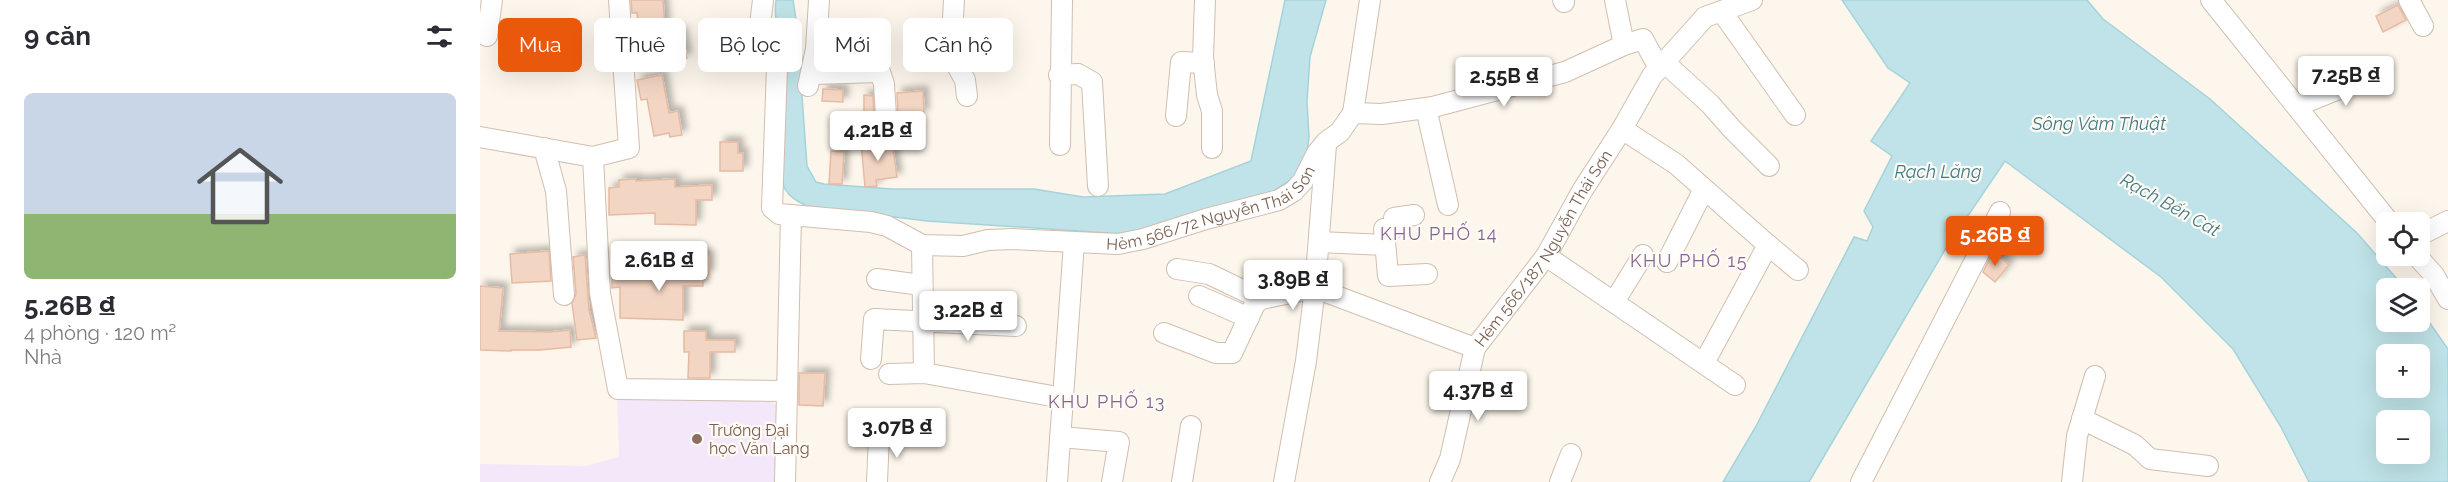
<!DOCTYPE html>
<html lang="vi">
<head>
<meta charset="utf-8">
<style>
	body { margin:0; font-family:Raleway,sans-serif; background:#f7f7f7; color:#2b2b33; height:100vh; display:flex; flex-direction:column; font-size:22px; white-space:nowrap }
	* { box-sizing:border-box; margin:0 }
	p { font-size:20px; color:#7c7c81 }
	.icon { flex:none; width:33px; height:33px; fill:none; stroke:currentColor; stroke-width:2; stroke-linecap:round; stroke-linejoin:round }
	.map { position:relative; flex:1; overflow:hidden }
	.details { display:flex; flex-direction:column; background:#fff; width:480px }
	.details>* { flex:none }
	.guide { position:absolute; left:18px; top:18px; width:570px; height:54px; display:flex; gap:12px }
	.tools { position:absolute; left:1896px; top:212px; display:grid; gap:12px }
	.tools a { display:grid; place-items:center; width:54px; height:54px; border-radius:9px; background:#fff; box-shadow:0 6px 24px #0002; font-size:30px }
	.price { position:absolute; translate:-50% -51px; padding:0 14px; border-radius:6px; background:#fff; color:#222; font-size:20px; line-height:39px; filter:drop-shadow(0 2px 3px #0008) }
	.price::after { content:''; position:absolute; left:50%; top:36px; width:18px; height:14px; margin-left:-9px; background:inherit; clip-path:polygon(0 0,100% 0,50% 100%) }
	.price.active { background:#ea580c; color:#fff }
	ul { padding:0; list-style:none }
	li { display:grid; align-content:center; gap:12px; height:318px; padding:0 24px }
	li+li { border-top:2px solid #e1e1e2 }
	li span { display:grid; place-items:center; height:186px; border-radius:9px; color:#555 }
	li>.icon { margin-inline-start:auto }
	span .icon { width:108px; height:108px; fill:#fffc; stroke-width:1 }
	li b { font-size:26px }
	h2 { display:flex; justify-content:space-between; align-items:center; height:72px; padding:0 24px; font-size:26px }
	.pill { padding:0 21px; border-radius:9px; background:#fff; box-shadow:0 6px 24px #0002; font-size:21px; line-height:54px }
	.pill.active { background:#ea580c; color:#fff }
	main { display:flex; flex:1; min-height:0 }
	.map>svg:first-child { display:block }
	.education { fill:#f3e8fa }
	.water { fill:#bfe3e8; stroke:#a5d3da; stroke-width:1.5; fill-rule:evenodd }
	.building { fill:#f3d5c3; stroke:#e6bba3; stroke-width:1.5; filter:url(#shadow) }
	.lines { fill:none; stroke-linecap:round; stroke-linejoin:round }
	.minor-casing { stroke:#d1beb0; stroke-width:22 }
	.minor { stroke:#fff; stroke-width:20 }
	.education-dot { fill:#8d6e63; stroke:#fffaf3; stroke-width:2 }
	.labels { text-anchor:middle; stroke-width:4.5; stroke-linejoin:round; paint-order:stroke }
	.street-label { font-size:16px; fill:#7a5c4d; stroke:#fffaf3 }
	.education-label { font-size:16px; fill:#785e54; stroke:#fffaf3; text-anchor:start }
	.water-label { font-size:18px; font-style:italic; fill:#437c86; stroke:#fffaf3 }
	.neighbourhood-label { font-size:18px; letter-spacing:1.5px; fill:#846695; stroke:#fffaf3 }
</style>
</head>
<body>
<main>
<section class="details">
<h2>9 căn<svg class="icon" aria-label="filters" viewBox="0 0 24 24"><path d="M4 7h16M4 17h16"/><circle cx="9" cy="7" r="2"/><circle cx="15" cy="17" r="2"/></svg></h2>
<ul>
<li><span style="background:linear-gradient(#c9d6e8 65%,#8fb573 0)"><svg class="icon" aria-label="home" viewBox="0 0 24 24"><path d="M3 11l9-7 9 7M6 9v11h12V9"/></svg></span><div><b>5.26B ₫</b><p>4 phòng · 120 m²</p><p>Nhà</p></div></li>
</ul>
</section>
<div class="map">
<svg width="1968" height="482" viewBox="0 0 1968 482">
	<defs>
		<filter id="shadow"><feDropShadow dx="5" dy="-5" stdDeviation="3" flood-color="#0004"/></filter>
	</defs>
	<rect width="100%" height="100%" fill="#fdf6ec"/>
	<path class="education" d="M137,395l147,1 12,9 -1,77h-295v-18l105,2 34,-9z"/>
	<path class="water" d="M296,0h17l9,59 -1,23 6,84 9,16 8,2 68,5h142l49,8 82,-3 86,-33 34,-161h41l-16,57 -3,44 2,36 -2,16 -4,11 -10,14 -27,18 -48,15 -94,23 -197,-13 -120,-15c-8,-4 -17,-8 -22,-17 -9,-16 -2,-96 -2,-120 -1,-23 -10,-46 -7,-69z
		M1362,0h245l16,19 107,80 147,134 47,54 -18,1v33h34v-12l28,40v133h-139l-28,-55 -48,-78 -72,-72 -156,-116 -59,87 -137,234h-86l32,-54 99,-191 13,4 6,-14 -9,-16 28,-55 -21,-15 39,-58 -22,-15zM1906,354h34v33h-34zM1906,420h34v33h-34z"/>
	<path class="building" d="M151,0h32l2,28 -26,3 -2,-18h-5z
		M1918,5l8,15 -23,12 -7,-16z
		M201,31l6,27 -23,5 -3,-12 3,-1 -3,-14z
		M182,75l7,38 9,-2 4,24 -12,2 -1,-4 -15,3 -7,-37 -6,1 -4,-20z
		M343,89l20,1v12l-21,-1z
		M443,91l1,23 -26,2 -1,-23z
		M384,95l9,1 1,20h-10z
		M400,140l7,3 5,-1 5,35 -21,3 1,6 -12,1 -4,-45z
		M240,142h18v11h5v18h-23z
		M351,151l13,1 -2,32h-13z
		M156,179v2l39,-2v8l37,-2v15h-16v25l-41,-1v-11l-46,2v-27l10,-1v-7z
		M69,251l2,30 -39,2 -2,-29z
		M1513,252l16,13 -14,17 -12,-10z
		M105,255l4,55 7,28 -19,2 -5,-37 4,-9 -3,-37z
		M210,255h19v20h-6v11h-20v34l-63,-2v-31l-8,1v-13l77,-2z
		M0,286l23,2 -4,43 51,1 20,-2 1,17 -31,3h-29v1l-31,-1z
		M204,331h22v9h29v12h-25v26h-22l1,-26h-5z
		M319,373h26l-2,33 -24,-1z"/>
	<g class="lines">
		<g class="minor-casing">
			<g id="minor">
				<path d="M139,0l10,148 -36,9 7,136 18,96 169,2"/>
				<path id="s1" d="M283,0l-6,49 15,9 5,9 -5,141 7,6 92,8 16,4 35,19 41,1 25,-6 25,-1 105,5 25,-5 63,-20 73,-19 15,-9 9,-10 14,-28 9,-11 14,-10 13,-19 17,-113"/>
				<path d="M474,0l-3,55 14,25 2,16"/>
				<path d="M725,0l-2,58 4,37 5,16v37"/>
				<path d="M1083,0l1,2"/>
				<path d="M1135,0l9,45"/>
				<path d="M1731,0l178,222"/>
				<path d="M1929,0l14,26"/>
				<path d="M1242,12l73,103"/>
				<path d="M7,36l5,-36"/>
				<path d="M1184,62l46,42 22,25 37,37"/>
				<path d="M332,74l68,-2 4,12 3,47"/>
				<path d="M579,75l19,-1 14,8 6,104"/>
				<path d="M328,86l8,-37 3,-49"/>
				<path d="M1817,106l83,-34"/>
				<path d="M946,108l22,97"/>
				<path d="M873,113l29,1 51,-7 132,-35 59,-27 19,-6 16,29"/>
				<path d="M696,116l5,-54 23,1"/>
				<path d="M1142,129l54,35 92,81 -64,118"/>
				<path d="M0,137l113,20"/>
				<path d="M580,145l2,-145"/>
				<path d="M64,148l12,43 8,104"/>
				<path d="M934,215l-20,3v10l-10,1 4,47 39,-2"/>
				<path d="M1940,235l28,-14"/>
				<path d="M839,242l66,3"/>
				<path d="M442,245l2,128"/>
				<path d="M1288,245l30,25"/>
				<path d="M1936,255l18,20 14,24"/>
				<path d="M1066,256l189,129"/>
				<path d="M1187,262l37,-73"/>
				<path d="M697,269l32,5 52,25"/>
				<path d="M397,279l44,6"/>
				<path d="M719,296l50,22"/>
				<path d="M1134,302l29,-47"/>
				<path d="M684,333l52,20h16l23,-49 6,-5 54,-11 160,60"/>
				<path d="M391,359l3,-40 142,7"/>
				<path d="M409,374l35,-1 139,25"/>
				<path d="M1602,419l53,26 15,14 58,7"/>
				<path d="M580,437l59,5 -7,40"/>
				<path d="M305,482l6,-267"/>
				<path d="M397,482l2,-47"/>
				<path d="M577,482l17,-239"/>
				<path d="M702,482l9,-56"/>
				<path d="M804,482l22,-121 9,-73 11,-143"/>
				<path id="s2" d="M960,482l10,-23 25,-111 71,-92 36,-65 40,-62 30,-53 53,-59 47,-17"/>
				<path d="M1080,482l11,-28"/>
				<path d="M1381,482l139,-270"/>
				<path d="M1592,482l5,-46 18,-60"/>
			</g>
		</g>
		<use href="#minor" class="minor"/>
	</g>
	<circle class="education-dot" cx="217" cy="439" r="6"/>
	<g class="labels">
		<g class="street-label">
			<text dy="6" stroke="none"><textPath href="#s1" startOffset="674">Hẻm 566/72 Nguyễn Thái Sơn</textPath></text>
			<text dy="6" stroke="none"><textPath href="#s2" startOffset="260">Hẻm 566/187 Nguyễn Thái Sơn</textPath></text>
		</g>
		<g class="education-label">
			<text x="229" y="436">Trường Đại<tspan x="229" dy="18">học Văn Lang</tspan></text>
		</g>
		<g class="water-label">
			<text x="1619" y="130">Sông Vàm Thuật</text>
			<text x="1458" y="178">Rạch Lăng</text>
			<text transform="translate(1690 205) rotate(29)" y="6">Rạch Bến Cát</text>
		</g>
		<g class="neighbourhood-label">
			<text x="959" y="240">KHU PHỐ 14</text>
			<text x="1209" y="267">KHU PHỐ 15</text>
			<text x="627" y="408">KHU PHỐ 13</text>
		</g>
	</g>
</svg>
<div class="tools">
<a><svg class="icon" aria-label="locate" viewBox="0 0 24 24"><circle cx="12" cy="12" r="6"/><path d="M12 2v4M12 18v4M2 12h4M18 12h4"/></svg></a>
<a><svg class="icon" aria-label="layers" viewBox="0 0 24 24"><path d="M12 4l9 5-9 5-9-5zM3 14l9 5 9-5"/></svg></a>
<a>+</a>
<a>−</a>
</div>
<b class="price" style="left:1866px;top:107px">7.25B ₫</b>
<b class="price" style="left:1024px;top:108px">2.55B ₫</b>
<b class="price" style="left:398px;top:162px">4.21B ₫</b>
<b class="price active" style="left:1515px;top:267px">5.26B ₫</b>
<b class="price" style="left:179px;top:292px">2.61B ₫</b>
<b class="price" style="left:813px;top:311px">3.89B ₫</b>
<b class="price" style="left:488px;top:342px">3.22B ₫</b>
<b class="price" style="left:998px;top:422px">4.37B ₫</b>
<b class="price" style="left:417px;top:459px">3.07B ₫</b>
<div class="guide">
<a class="pill active">Mua</a>
<a class="pill">Thuê</a>
<a class="pill">Bộ lọc</a>
<a class="pill">Mới</a>
<a class="pill">Căn hộ</a>
</div>
</div>
</main>
</body>
</html>
